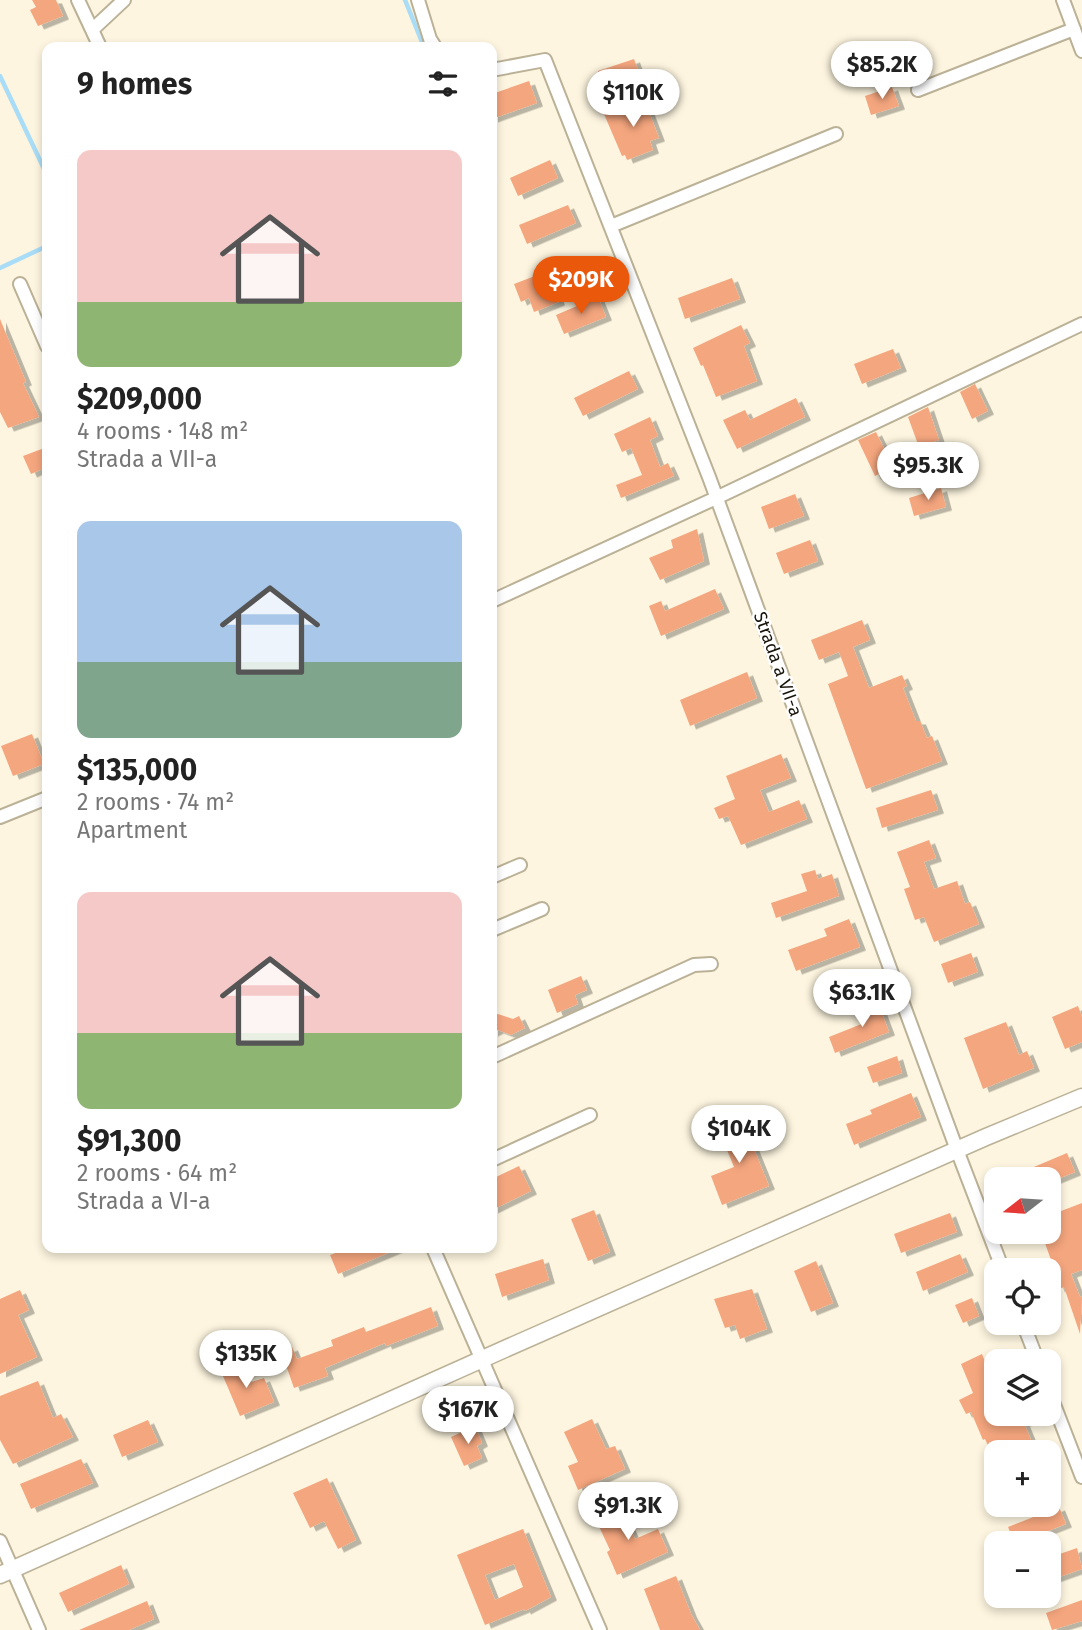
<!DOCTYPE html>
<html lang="en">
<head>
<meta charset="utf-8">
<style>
	body { margin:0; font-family:"Fira Sans",sans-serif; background:#f6f6f6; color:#222; height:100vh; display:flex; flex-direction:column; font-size:26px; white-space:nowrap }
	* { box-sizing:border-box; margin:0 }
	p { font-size:23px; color:#767676 }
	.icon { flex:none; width:38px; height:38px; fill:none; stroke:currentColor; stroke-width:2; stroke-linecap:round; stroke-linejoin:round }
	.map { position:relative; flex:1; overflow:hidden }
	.side { position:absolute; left:42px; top:42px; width:455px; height:1211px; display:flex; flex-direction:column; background:#fff; border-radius:14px; box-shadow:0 4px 10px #0003 }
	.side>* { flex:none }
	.needle { width:46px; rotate:253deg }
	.controls { position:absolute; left:984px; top:1167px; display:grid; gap:14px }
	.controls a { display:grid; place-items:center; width:77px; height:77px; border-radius:14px; background:#fff; box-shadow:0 4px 10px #0003; font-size:35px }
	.price { position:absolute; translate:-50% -60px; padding:0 16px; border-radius:24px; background:#fff; color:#222; font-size:23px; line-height:46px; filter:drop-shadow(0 2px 4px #0008) }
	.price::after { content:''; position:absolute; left:50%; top:42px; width:21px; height:16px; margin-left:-10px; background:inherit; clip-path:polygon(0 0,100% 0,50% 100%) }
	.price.on { background:#ea580c; color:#fff }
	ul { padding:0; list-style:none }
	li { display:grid; align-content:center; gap:14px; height:371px; padding:0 35px }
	li span { display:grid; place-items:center; height:217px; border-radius:14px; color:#555 }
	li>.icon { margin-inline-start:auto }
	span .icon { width:126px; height:126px; fill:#fffc; stroke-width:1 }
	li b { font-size:30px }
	h2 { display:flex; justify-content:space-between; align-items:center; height:84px; padding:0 35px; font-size:30px }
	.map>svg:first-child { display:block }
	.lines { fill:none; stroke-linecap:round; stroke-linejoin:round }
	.stream { stroke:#a9dcf6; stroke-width:4.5 }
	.building { fill:#f4a67e; fill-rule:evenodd; filter:url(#shadow) }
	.minor-casing { stroke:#bbb197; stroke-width:16 }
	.tertiary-casing { stroke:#bbb197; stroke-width:19 }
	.minor { stroke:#fff; stroke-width:12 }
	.tertiary { stroke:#fff; stroke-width:16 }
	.labels { text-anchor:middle; stroke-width:5; stroke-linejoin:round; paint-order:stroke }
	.street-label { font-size:18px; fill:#18140b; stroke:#fff }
</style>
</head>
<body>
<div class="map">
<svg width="1082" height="1630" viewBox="0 0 1082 1630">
	<defs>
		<filter id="shadow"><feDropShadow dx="6" dy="3.5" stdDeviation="0" flood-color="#0004"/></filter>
	</defs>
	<rect width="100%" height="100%" fill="#fdf5df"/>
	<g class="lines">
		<path class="stream" d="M405,0l19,47
			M0,76l47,99
			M0,268l47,-22"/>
	</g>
	<path class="building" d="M32,0h24l7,16 -25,10 -8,-16 6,-3z
		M634,59l5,14 -11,4 2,5 -26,7 -6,-18z
		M529,81l8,22 -45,16v-25z
		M892,87l7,19 -28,9 -6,-19z
		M644,99l15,39 -9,3 3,9 -26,10 -2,-5 -3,1 -18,-42z
		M550,160l8,18 -40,18 -8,-18z
		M568,205l8,18 -49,21 -8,-19z
		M548,271l11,31 -25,10 -5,-14 -8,4 -7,-18z
		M732,278l8,21 -55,20 -7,-21z
		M598,297l8,20 -42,17 -8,-19z
		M0,319l26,63 -3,1 16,34 -31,11 -8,-16z
		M741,325l9,18 -6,3 13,35 -41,16 -13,-32 -2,1 -8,-18z
		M893,349l8,19 -39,16 -8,-20z
		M629,371l9,18 -55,27 -9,-18z
		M975,384l13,27 -16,8 -12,-27z
		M796,398l9,19 -68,32 -14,-29 22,-10 5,10z
		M928,407l11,33 -20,7 -11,-30z
		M650,417l8,19 -8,4 10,27 8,-4 6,13 -53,22 -5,-13 26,-10 -11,-27 -9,4 -8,-18z
		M876,432l17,35 -18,9 -17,-36z
		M47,447v20l-16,7 -8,-18z
		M941,488l5,19 -32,9 -5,-18z
		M795,494l9,22 -35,13 -8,-22z
		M697,529l7,32 -44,19 -11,-22 24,-10 -2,-8z
		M810,540l8,21 -34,13 -8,-21z
		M715,589l9,20 -63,27 -12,-30 12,-5 4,10z
		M862,620l8,20 -17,7 16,41 33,-13 5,11 -4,2 13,33h4l7,17 5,-2 10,25 -76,28 -38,-105 20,-8 -9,-24 -20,8 -8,-20z
		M747,672l10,26 -67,28 -10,-26z
		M32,734l12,30 -31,12 -12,-30z
		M781,754l10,24 -31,12 9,22 30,-12 8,19 -66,26 -13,-29 -9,3 -5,-11 21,-9 -9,-23z
		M931,790l7,20 -56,18 -6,-20z
		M929,840l7,18 -12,4 10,27 23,-8 8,23 5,-2 9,22 -45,18 -10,-25 -9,3 -11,-31 6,-2 -13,-35z
		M815,870l3,9 14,-5 7,22 -63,22 -5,-15 36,-12 -6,-17z
		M849,919l11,28 -64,24 -8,-21 39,-14 -3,-7z
		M971,953l7,19 -30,11 -7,-19z
		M581,976l6,14 -12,5 3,9 -21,9 -9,-23z
		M877,1000l12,32 -54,21 -6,-16 35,-14 -6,-15z
		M1078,1006l4,11v25l-17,7 -13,-32z
		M498,1014l15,5 6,-3 6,12 -14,7 -13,-5 -6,3v-16z
		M1006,1022l13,33 8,-4 7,17 -51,21 -19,-51z
		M897,1056l5,17 -29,10 -6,-16z
		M911,1093l10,24 -67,28 -8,-21 26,-10 -2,-4z
		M741,1117l28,69 -47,19 -11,-29 23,-9 -17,-41z
		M1067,1153l8,19 -27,11v-3h-45z
		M519,1166l12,25 -39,19v-31z
		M1082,1203v67l-11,4 9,23 2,-1 -2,38 -16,-47 -5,2 -11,-28 3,-1 -10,-28h7v-16z
		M594,1210l16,42 -22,9 -17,-42z
		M950,1213l7,19 -56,21 -7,-19z
		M349,1248h51l-62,26 -8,-19z
		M960,1254l8,18 -45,19 -7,-19z
		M543,1259l6,21 -47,17 -7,-23z
		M816,1261l17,42 -22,9 -17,-41z
		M752,1289l15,40 -27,10 -5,-14 -10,3 -11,-29z
		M20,1290l9,20 -11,5 19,42 -37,17v-75z
		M972,1298l7,18 -16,7 -8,-18z
		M431,1307l7,19 -52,20 -1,-3 -60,25 3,8 -34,12 -13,-37 11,-4 5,12 36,-13 -2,-6 33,-13 2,5z
		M982,1354l14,35v25h50l-22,9 12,29h-45l-6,-13 -2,1 -12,-28 -5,2 -7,-14 14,-7 -12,-29z
		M238,1362l10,21 16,-5 10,24 -34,14 -20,-47z
		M38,1381l15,37 8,-4 12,23 -60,27 -13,-24v-44z
		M592,1419l14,30 9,-3 10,23 -47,21 -10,-24 10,-4 -14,-30z
		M148,1420l10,22 -36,15 -9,-22z
		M475,1426l7,17 -5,3 5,12 -18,8 -13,-29z
		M81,1459l12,24 -62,26 -11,-25z
		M327,1478l29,62 -18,9 -14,-28 -14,7 -17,-35z
		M620,1506l15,33 23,-10 10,23 -51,23 -10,-23 3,-2 -15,-32z
		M1059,1507l7,17 -51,20 -7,-17z
		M523,1529l28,68 -26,14 -1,-2 -39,16 -28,-70zM514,1564l9,23 -28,13 -10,-25z
		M1077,1548l5,21 -34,12v-23z
		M121,1565l8,19 -61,28 -9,-19z
		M676,1576l15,38 9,16h-40l-16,-41z
		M1082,1600v21l-30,9 -6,-17z
		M147,1601l7,18 -25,11h-50z"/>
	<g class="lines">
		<g class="minor-casing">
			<path id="minor" d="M78,0l22,47
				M418,0l12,39 5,8
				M1063,0l19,51
				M92,30l32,-30
				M492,70l53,-10 164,417 248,673 46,120
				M918,90l156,-61
				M611,226l225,-92
				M20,284l27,62
				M492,601l224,-103 366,-174
				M0,817l47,-19
				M492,877l28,-12
				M492,930l50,-21
				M492,1057l202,-92 17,-1
				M492,1160l98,-45
				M433,1248l167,382
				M1023,1323l15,39
				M1048,1389l34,88
				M0,1541l39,89"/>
		</g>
		<g class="tertiary-casing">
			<path id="tertiary" d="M0,1575l507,-227 479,-211 96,-40"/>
		</g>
		<use href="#minor" class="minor"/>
		<use href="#tertiary" class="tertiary"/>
	</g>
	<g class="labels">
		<g class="street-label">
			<text transform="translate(778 664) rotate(70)" y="6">Strada a VII-a</text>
		</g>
	</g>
</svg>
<div class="controls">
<a><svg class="needle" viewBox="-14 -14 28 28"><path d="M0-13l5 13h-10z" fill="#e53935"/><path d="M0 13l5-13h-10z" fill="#767676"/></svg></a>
<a><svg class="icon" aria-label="locate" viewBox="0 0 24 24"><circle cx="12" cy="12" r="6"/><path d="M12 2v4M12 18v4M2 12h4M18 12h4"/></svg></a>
<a><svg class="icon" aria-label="layers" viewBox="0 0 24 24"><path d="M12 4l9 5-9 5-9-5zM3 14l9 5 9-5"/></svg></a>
<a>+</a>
<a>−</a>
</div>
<b class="price" style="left:882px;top:101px">$85.2K</b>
<b class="price" style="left:633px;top:129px">$110K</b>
<b class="price on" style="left:581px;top:316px">$209K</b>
<b class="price" style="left:928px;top:502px">$95.3K</b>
<b class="price" style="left:862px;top:1029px">$63.1K</b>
<b class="price" style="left:739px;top:1165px">$104K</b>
<b class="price" style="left:246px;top:1390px">$135K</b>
<b class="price" style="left:468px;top:1446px">$167K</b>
<b class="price" style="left:628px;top:1542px">$91.3K</b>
<section class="side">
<h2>9 homes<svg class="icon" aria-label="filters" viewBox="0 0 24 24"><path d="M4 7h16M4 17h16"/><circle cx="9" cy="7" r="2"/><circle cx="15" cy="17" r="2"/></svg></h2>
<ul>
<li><span style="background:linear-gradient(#f6c9c9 70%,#8fb573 0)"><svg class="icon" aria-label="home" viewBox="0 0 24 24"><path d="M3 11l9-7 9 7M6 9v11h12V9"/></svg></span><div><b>$209,000</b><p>4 rooms · 148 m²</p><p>Strada a VII-a</p></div></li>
<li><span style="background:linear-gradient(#a9c7e8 65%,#7fa58c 0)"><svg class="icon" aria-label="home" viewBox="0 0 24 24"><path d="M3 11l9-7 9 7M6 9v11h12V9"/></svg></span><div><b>$135,000</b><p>2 rooms · 74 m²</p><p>Apartment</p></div></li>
<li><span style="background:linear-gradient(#f6c9c9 65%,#8fb573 0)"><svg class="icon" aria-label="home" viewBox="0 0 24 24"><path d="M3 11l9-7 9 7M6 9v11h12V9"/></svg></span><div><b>$91,300</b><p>2 rooms · 64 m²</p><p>Strada a VI-a</p></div></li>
</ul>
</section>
</div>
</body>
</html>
